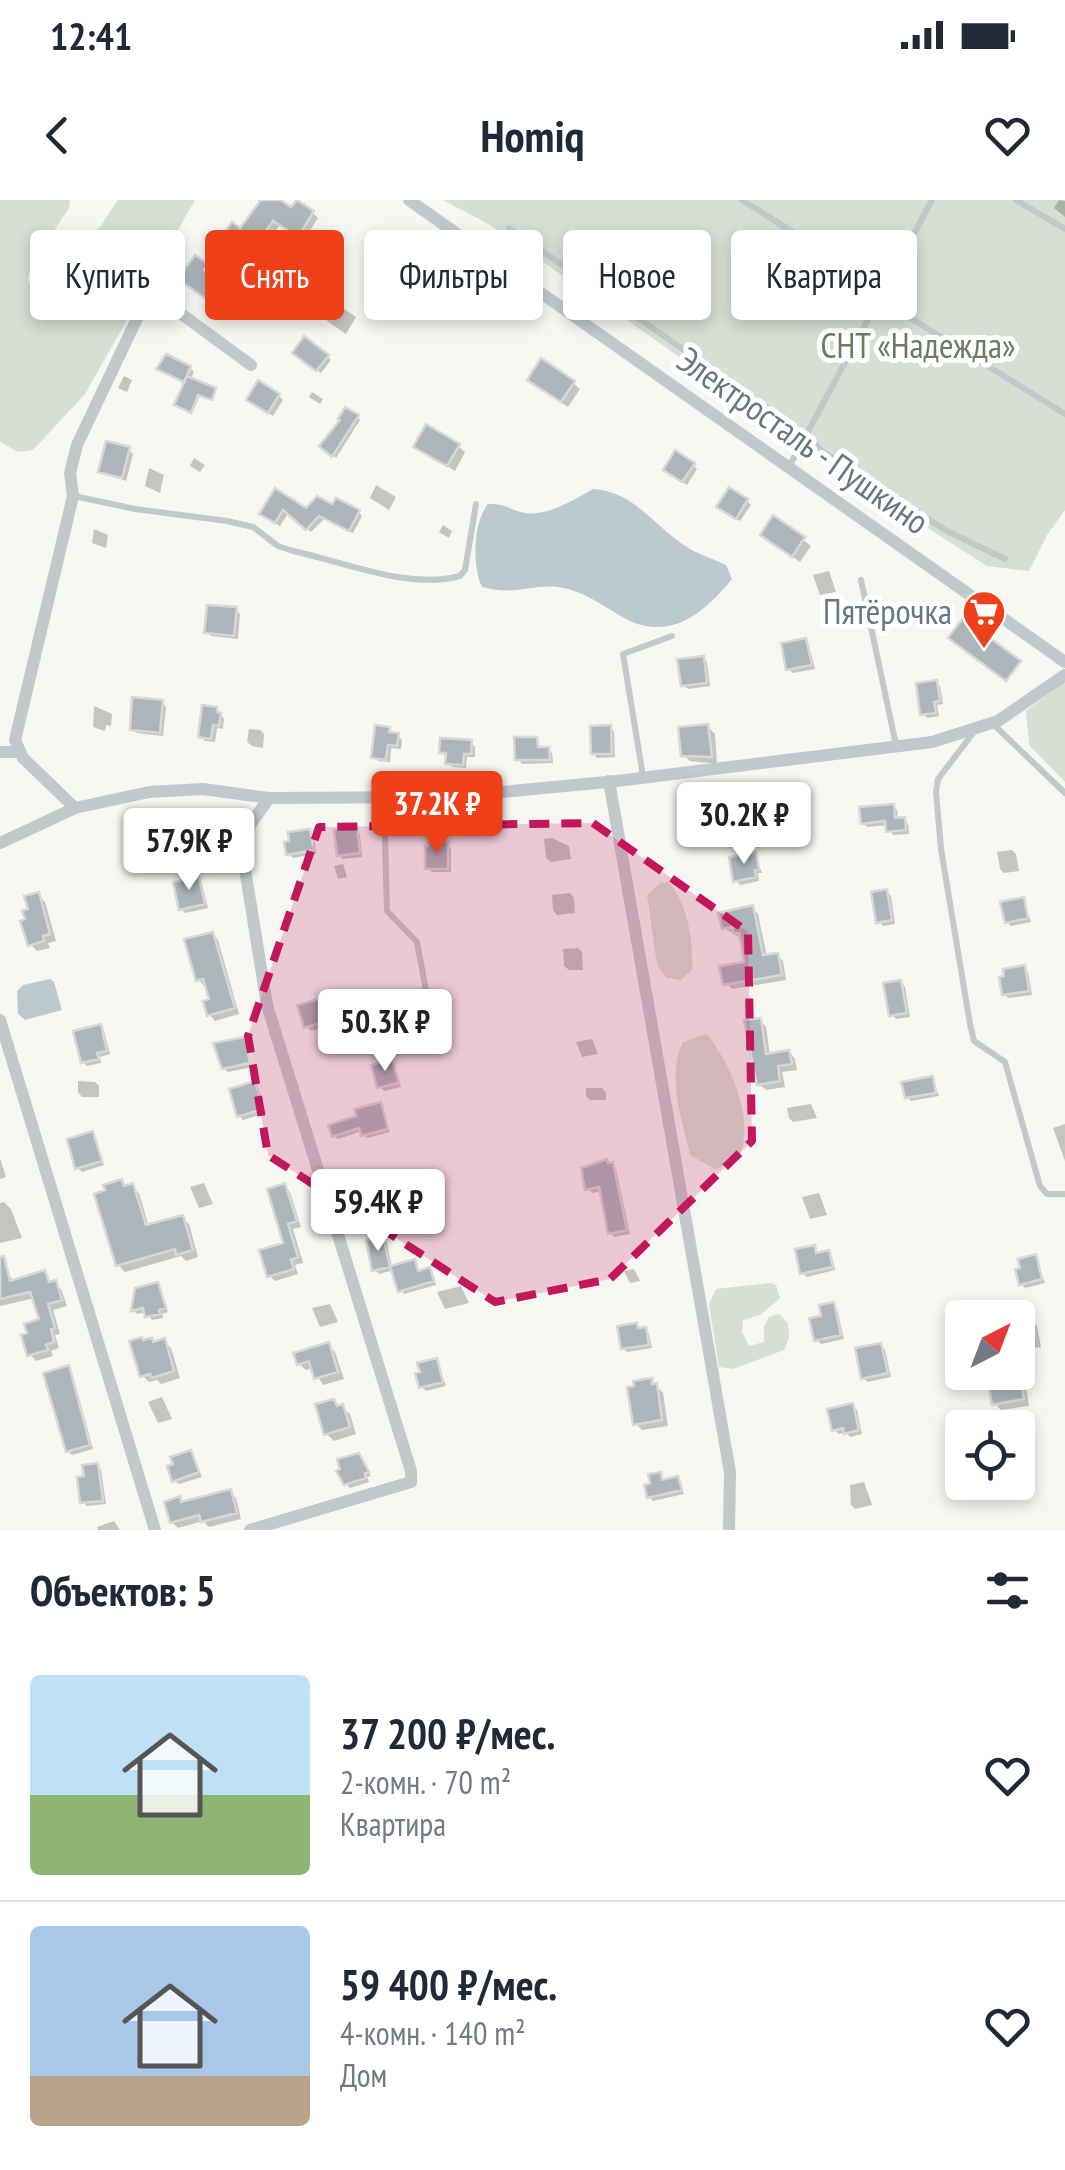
<!DOCTYPE html>
<html lang="ru">
<head>
<meta charset="utf-8">
<style>
	body { margin:0; font-family:"PT Sans Narrow",sans-serif; background:#f2f2f3; color:#1f2937; height:100vh; display:flex; flex-direction:column; font-size:38px; white-space:nowrap }
	* { box-sizing:border-box; margin:0 }
	p { font-size:32px; color:#747a83 }
	.icon { flex:none; width:55px; height:55px; fill:none; stroke:currentColor; stroke-width:2; stroke-linecap:round; stroke-linejoin:round }
	.map { position:relative; height:1330px; overflow:hidden }
	.drawer { display:flex; flex-direction:column; background:#fff; flex:1 }
	.drawer>* { flex:none }
	.hud { position:absolute; left:30px; top:30px; width:1005px; height:90px; display:flex; gap:20px }
	.needle { width:65px; rotate:42deg }
	.tools { position:absolute; left:945px; top:1100px; display:grid; gap:20px }
	.tools a { display:grid; place-items:center; width:90px; height:90px; border-radius:10px; background:#fff; box-shadow:0 5px 15px #0003; font-size:50px }
	.price { position:absolute; translate:-50% -85px; padding:0 22px; border-radius:10px; background:#fff; color:#222; font-size:32px; line-height:65px; filter:drop-shadow(0 2px 5px #0008) }
	.price::after { content:''; position:absolute; left:50%; top:60px; width:30px; height:22px; margin-left:-15px; background:inherit; clip-path:polygon(0 0,100% 0,50% 100%) }
	.price.selected { background:#ef4019; color:#fff }
	ul { padding:0; list-style:none }
	li { display:flex; align-items:center; gap:30px; height:250px; padding:0 30px }
	li+li { border-top:2px solid #e0e1e3 }
	li span { display:grid; place-items:center; flex:none; width:280px; height:200px; border-radius:10px; color:#555 }
	li>.icon { margin-inline-start:auto }
	span .icon { width:120px; height:120px; fill:#fffc; stroke-width:1 }
	li b { font-size:42px }
	h2 { display:flex; justify-content:space-between; align-items:center; height:120px; padding:0 30px; font-size:42px }
	.tag { padding:0 35px; border-radius:10px; background:#fff; box-shadow:0 5px 15px #0003; font-size:35px; line-height:90px }
	.tag.selected { background:#ef4019; color:#fff }
	.status { display:flex; justify-content:space-between; align-items:center; height:70px; padding:0 50px; background:#fff; direction:ltr }
	.status svg { height:28px; fill:currentColor }
	header { display:flex; justify-content:space-between; align-items:center; height:130px; padding:0 30px; background:#fff; font-size:45px; font-weight:800 }
	.map>svg:first-child { display:block }
	.green { fill:#d7ded3 }
	.water { fill:#bcc9cd }
	.shadow { fill:#0003 }
	.building { fill:#acb5ba; stroke:#d7d7d5; stroke-width:2.5 }
	.lines { fill:none; stroke-linecap:round; stroke-linejoin:round }
	.lane { stroke:#c3c8ca; stroke-width:6 }
	.street { stroke:#c3c8ca; stroke-width:12 }
	.marked { fill:#c2185b; fill-opacity:0.2; stroke:#c2185b; stroke-width:8; stroke-dasharray:20 12; stroke-linejoin:round }
	.labels { text-anchor:middle; stroke-width:10; stroke-linejoin:round; paint-order:stroke }
	.park-label { font-size:35px; fill:#697c62; stroke:#fff }
	.street-label { font-size:35px; fill:#637885; stroke:#fff }
	.poi-label { font-size:35px; fill:#637885; stroke:#fff; text-anchor:end }
</style>
</head>
<body>
<div class="status"><b>12:41</b><svg viewBox="0 0 49 12"><path d="M0 12V9h3v3zM5 12V6h3v6zM10 12V3h3v9zM15 12V0h3v12zM26 1h20v11H26zM47 4h2v5h-2z"/></svg></div>
<header><svg class="icon" aria-label="back" viewBox="0 0 24 24"><path d="M15 5l-7 7 7 7"/></svg>Homiq<svg class="icon" aria-label="heart" viewBox="0 0 24 24"><path d="M12 20l-8-8c-3-5 5-10 8-4 3-6 11-1 8 4z"/></svg></header>
<div class="map">
<svg width="1065" height="1330" viewBox="0 0 1065 1330">
	<rect width="100%" height="100%" fill="#f6f6f2"/>
	<path class="green" d="M0,0h70l-1,8 -38,57 -3,15 4,8 14,7 15,-10 57,-85h77l-110,194 -52,56 -15,2 -18,-10z
		M443,0h622v310l-18,25 -18,36 -42,-5 -95,-61 -402,-280z
		M1065,481v101l-36,-37 -3,-34z
		M668,682c19,18 26,61 24,88l-11,10 -14,-2 -10,-13 -10,-70 13,-12z
		M707,834c24,31 50,88 31,126l-23,9 -25,-14c-8,-35 -24,-80 -7,-113z
		M771,1083l5,2 4,13 -20,17 -17,5 -1,12 7,14 15,-4v-15l5,-10 10,-3 9,9 1,15 -5,12 -51,19 -14,-2 -10,-63 7,-15z"/>
	<path class="water" d="M593,289c39,2 58,33 88,54 13,10 30,15 45,22l6,14c-27,33 -60,62 -104,41 -23,-12 -42,-29 -70,-33 -27,-3 -43,9 -76,0 -10,-20 -9,-65 6,-83 18,0 18,4 33,8 22,7 53,-12 72,-23z
		M50,779l4,3 8,28 -37,10 -7,-6 -1,-23 6,-6z"/>
	<path class="shadow" d="M258,0h17l17,11 21,2 5,5 -14,22 -24,-15 -28,38 -24,-17 32,-42z
		M1059,0l6,1v16l-11,-9z
		M206,66l5,4 -4,5 39,29 -11,14 -50,-35z
		M437,84l4,4 -13,20 -16,-11z
		M902,87l13,9 -2,4 5,5 -4,6 -14,-10z
		M337,104l19,13 -10,17 -19,-13z
		M327,156l4,4 -10,13 -22,-16z
		M190,168l4,4 -4,8 26,11 -3,9 -13,-5 -7,16 -16,-7 10,-21 -23,-11z
		M124,176l8,4 -5,12 -9,-4z
		M573,183l7,6 -12,18 -31,-21z
		M312,192l11,7 -3,5 -11,-7z
		M279,196l4,4 -10,16 -20,-13z
		M357,217l3,3 -24,38 -13,-12z
		M458,246l7,6 -10,19 -39,-24z
		M128,249l5,5 -7,27 -25,-10z
		M194,258l11,7 -5,7 -10,-6z
		M693,265l4,4 -10,16 -17,-11z
		M149,268l15,7 -4,18 -15,-7z
		M376,285l20,12 -7,13 -19,-12z
		M275,292l32,19 27,-3 24,4 4,4 -9,17 -29,-14 -13,13 -22,-20 -9,14 -14,-8z
		M747,301l4,4 -11,16 -16,-11z
		M774,318l37,28 -11,16 -30,-21z
		M443,325l9,6 -3,7 -10,-6z
		M94,329l14,6 -2,13 -14,-5z
		M829,371l7,21 -16,3 -7,-20z
		M236,410l4,4 -2,25 -27,-3 -4,-4z
		M805,440l4,5 6,24 -22,4 -4,-4z
		M703,458l4,4 3,24 -22,3 -5,-4z
		M936,482l4,4 3,18 -6,1 2,11 -12,2 -4,-4z
		M162,503l4,4 -3,29 -26,-3 -4,-4z
		M94,506l18,8 -1,12 -5,-1 -1,6 -12,-4z
		M216,509l8,10 -1,10 -6,-1 -2,14 -10,-1 -4,-5z
		M708,527l7,7 2,30 -27,-3 -7,-7z
		M610,528l4,4 1,25 -18,1 -4,-5z
		M249,529l11,1 4,4 -1,14 -11,-2 -5,-4z
		M389,529l13,11 -1,9 -10,-1 -1,14 -12,-1 -4,-4z
		M536,539l5,10h7l4,4 1,10 -31,1 -4,-5z
		M471,542l4,5v10h-8l-1,11 -14,-1 -10,-15z
		M893,606l4,4 1,11 6,-1 4,4 1,10 -16,1 -5,-10 -21,2 -4,-4z
		M721,617l7,18 -19,4 -7,-19z
		M356,630l4,4 2,23 -19,2 -4,-5z
		M309,632l5,4 2,18 -23,4 -5,-5z
		M552,638l17,8 2,13 -20,3 -5,-4 -2,-19z
		M447,645l4,4v23h-19l-5,-4z
		M1012,650l4,4 3,17 -15,2 -4,-4 -3,-17z
		M755,654l7,19h-4l1,8 -19,4 -4,-5z
		M343,664l4,13 -9,2 -4,-13z
		M198,679l4,5 6,24 -23,5 -4,-4z
		M887,692l4,4 4,28 -12,2 -4,-5z
		M570,693l4,5 1,15 -18,2 -4,-5 -1,-15z
		M38,695l7,7 11,39 -8,2 2,5 -13,3 -7,-7 1,-33z
		M1023,700l8,22 -20,4 -4,-4z
		M752,708l6,6 9,43 10,-2 6,6 3,19 -54,9 -6,-6 21,-19 -5,-25 -18,-11z
		M212,734l6,6 21,74 -24,7 -6,-7 3,-13 -4,-16 -4,1 -6,-7z
		M578,748l4,4 1,18h-14l-5,-4 -1,-17z
		M1024,768l4,4 4,23 -24,3 -4,-4z
		M901,782l4,5 5,30 -14,2 -4,-4z
		M317,802l10,24 -16,5 -4,-4z
		M760,821l6,6 4,28 19,-3 6,7 2,11 -15,2 3,15 -19,3 -7,-6z
		M100,827l4,4 6,23 -10,3 1,6 -14,3 -4,-4z
		M592,839l6,15 -16,3 -6,-15z
		M244,840l4,4 5,23 -25,5 -4,-4z
		M392,862l9,25 -17,4 -4,-4z
		M932,879l7,17 -28,5 -4,-4z
		M78,881l17,1 4,4v11h-17l-4,-5z
		M254,884l12,29 -23,7 -4,-5z
		M586,888h16l4,5v7h-16l-4,-4z
		M811,904l6,14 -24,4 -4,-4 -2,-10z
		M380,905l10,27 -23,6 -5,-7 -24,8 -4,-4z
		M1065,924v37l-12,-33z
		M92,934l12,31 -22,7 -4,-4z
		M0,958l6,19 -6,2z
		M610,965l6,4 14,65 -16,3 -4,-4 -8,-42 -10,2 -4,-5z
		M423,978l7,7 7,26 -47,12 -7,-7z
		M122,982l17,11 10,34 33,-9 7,6 9,33 -12,4 -5,-5 -56,16 -7,-7z
		M204,983l9,21 -14,4 -9,-21z
		M285,986l5,6 11,35 -8,2 10,34 -8,2 3,9 -23,7 -6,-6 17,-31z
		M819,993l8,22 -17,4 -8,-22z
		M4,1002l7,7 11,29 -22,5v-40z
		M383,1039l4,4 5,25 22,-6 6,11 9,-3 4,4 3,11 -32,9 -10,-24 -15,4 -4,-4z
		M814,1047l5,8 9,-2 4,4 3,13 -28,7 -4,-4z
		M1035,1057l10,26 -20,5 -4,-5z
		M634,1069l6,12 -10,2 -6,-12z
		M6,1070l8,12 30,-9 8,11 9,5 6,17 -14,4 7,24 -5,1 4,13 -8,3 2,5 -17,5 -6,-7 12,-33 -7,-23 -35,8v-35z
		M157,1085l11,27 -6,2 1,4 -11,2 -6,-8 -9,2 -4,-4 1,-15z
		M461,1086l8,17 -24,6 -8,-17z
		M330,1104l8,18 -18,5 -8,-19z
		M833,1105l4,4 7,30 -23,5 -5,-5z
		M1033,1122l4,4 4,21 -23,4v-26z
		M645,1129l4,5 3,14 -25,4 -4,-4 17,-18z
		M164,1141l7,7 9,30 -19,6 -4,-4 -8,2 -7,-7 13,-31z
		M328,1145l7,7 9,27 -21,6 -10,-17 -7,2 -7,-6z
		M881,1145l4,5 6,27 -23,5 -5,-4z
		M436,1160l10,26 -20,5 -4,-4z
		M68,1168l4,4 21,77 -21,6 -4,-4z
		M1018,1174l7,7 4,25 -28,4 -7,-7z
		M651,1180l12,13 5,33 -26,4 -7,-7z
		M162,1197l10,22 -14,4 -10,-21z
		M334,1202l16,12 6,20 -22,7 -7,-7z
		M852,1206l5,4 5,24 -12,3 -4,-5 -7,2 -5,-5z
		M191,1253l11,24 -23,7 -5,-4z
		M358,1255l13,21 -4,1 2,5 -19,6 -4,-5z
		M97,1265l4,5 5,34 -19,2 -4,-4 4,-24z
		M660,1275l5,7 13,-3 6,15 -31,7 -4,-4z
		M864,1282l8,23 -17,4 -4,-4 -1,-20z
		M230,1292l6,6 5,21 -32,8 -6,-6 -25,7 -6,-6 7,-23 5,5z
		M114,1321l6,9h-22l-1,-3z"/>
	<path class="building" d="M261,0h19l11,7 6,-7 17,11 -16,26 -25,-16 -28,39 -26,-20 13,-18 8,6z
		M195,55l13,9 -4,6 39,28 -13,18 -52,-37z
		M421,70l18,12 -16,24 -18,-13z
		M304,136l25,19 -13,16 -24,-18z
		M166,154l25,12 -7,16 -28,-13z
		M541,158l34,23 -14,21 -34,-22z
		M187,176l29,12 -4,12 -14,-5 -7,18 -17,-8z
		M258,180l22,14 -12,19 -22,-13z
		M345,207l14,8 -27,42 -13,-11 21,-26 -2,-1z
		M426,224l34,20 -13,22 -34,-19z
		M106,241l24,6 -8,31 -24,-6z
		M675,250l20,13 -13,19 -19,-12z
		M729,287l19,12 -12,20 -20,-12z
		M275,288l31,20 11,-12 15,8 4,-6 24,12 -11,21 -30,-15 -13,14 -23,-20 -8,13 -16,-9z
		M773,315l32,22 -13,20 -32,-22z
		M207,405l30,2 -3,29 -30,-3z
		M963,418l58,43 -15,20 -58,-43z
		M806,438l6,27 -26,5 -5,-27z
		M704,456l3,27 -26,3 -4,-27z
		M937,480l3,21 -6,1 2,11 -16,2 -4,-32z
		M132,497l31,3 -3,33 -30,-3z
		M202,505l15,2v5l4,1 -2,13 -6,-1 -2,14 -13,-2z
		M708,524l4,33 -31,-1 -3,-29z
		M375,525l15,2 -1,5 10,1 -2,13 -9,-1 -2,15 -15,-2z
		M611,525l1,29h-21l-1,-28z
		M514,537h23l1,10h11l1,13h-35z
		M440,538l32,2 -1,14h-7l-1,11 -18,-1 1,-11h-7z
		M894,604l1,14 10,-1 1,13 -20,2 -1,-11 -24,3 -2,-17z
		M357,627l3,26 -23,3 -3,-26z
		M310,629l4,21 -28,5 -2,-13 5,-1 -1,-9z
		M428,642h20v27h-23v-23h3z
		M756,652l3,17 -4,1 1,7 -23,5 -4,-25z
		M199,677l6,27 -26,6 -6,-28z
		M887,689l5,31 -16,3 -5,-31z
		M39,692l11,42 -7,2 1,5 -16,5 -8,-25 5,-2 -3,-8 6,-2 -4,-13z
		M1024,697l4,21 -23,5 -5,-21z
		M753,705l10,50 15,-2 4,22 -59,10 -4,-19 25,-4 -5,-29 -5,1 -2,-7 -10,2 -4,-16z
		M213,732l22,76 -28,8 -4,-15 6,-2 -6,-20 -7,2 -12,-42z
		M1025,765l4,26 -27,4 -3,-18 5,-1 -1,-7z
		M901,780l6,33 -18,3 -6,-33z
		M318,799l7,23 -21,6 -7,-23z
		M761,818l5,36 23,-4 3,14 -14,2 2,15 -23,4 -13,-65z
		M101,824l6,27 -10,2 2,6 -18,4 -8,-32z
		M245,837l5,26 -28,6 -9,-26z
		M392,859l7,24 -22,5 -6,-23z
		M933,876l3,17 -31,5 -4,-16z
		M255,881l8,28 -26,8 -8,-28z
		M381,902l7,27 -27,7 -2,-8 -27,9 -4,-12 28,-9 -2,-7z
		M93,931l9,30 -27,8 -8,-30z
		M607,959l1,4 5,-1 14,68 -19,4 -9,-47 -14,3 -4,-22z
		M424,976l7,28 -50,13 -7,-28z
		M122,979l2,7 9,-3 13,42 37,-10 10,35 -17,5 -1,-6 -59,17 -22,-72 11,-4 -2,-5z
		M285,983l12,38 -9,3 10,33 -7,3 3,9 -27,8 -8,-27 24,-7 -16,-54z
		M383,1036l7,31 -18,4 -6,-31z
		M815,1045l1,8 13,-3 4,17 -33,7 -5,-25z
		M1036,1054l6,25 -23,6 -4,-16 5,-1 -2,-9z
		M4,1056l6,25 35,-11 4,12 7,-2 6,20 -14,4 7,24 -4,1 3,13 -8,3 2,5 -21,6 -6,-21 6,-2 -3,-9 15,-5 -9,-27 -30,7v-42z
		M415,1059l3,12 12,-4 4,14 -36,11 -8,-26z
		M158,1082l8,26 -7,2 1,4 -15,3 -2,-9 -12,3 4,-23z
		M834,1102l7,33 -27,6 -5,-23 12,-2 -2,-11z
		M637,1123l1,5 8,-1 3,18 -28,4 -4,-23z
		M142,1137l1,3 9,-2 1,4 12,-4 9,33 -22,7 -2,-4 -10,3 -11,-36z
		M329,1142l9,30 -24,7 -5,-18 -12,4 -4,-12z
		M881,1143l7,30 -27,6 -6,-31z
		M437,1158l6,24 -24,6 -4,-15 5,-1 -3,-9z
		M69,1165l21,80 -24,7 -23,-79z
		M1019,1171l5,28 -32,6 -5,-28z
		M652,1178v6l5,-1 5,37 -29,5 -6,-38 7,-1 -1,-5z
		M334,1199l3,7 6,-2 7,23 -26,8 -9,-31z
		M853,1203l6,27 -15,4 -1,-6 -11,3 -5,-22z
		M191,1250l8,22 -27,10 -5,-16 6,-2 -3,-7z
		M359,1253l10,19 -4,1 1,5 -22,7 -8,-14 4,-2 -3,-10z
		M98,1263l5,38 -23,2 -3,-26 7,-1 -2,-11z
		M661,1272l1,8 16,-4 4,14 -35,8 -3,-13 6,-2 -2,-9z
		M231,1289l6,24 -36,9 -2,-7 -29,8 -6,-21 16,-6 1,6z"/>
	<g class="lines">
		<path class="lane" d="M742,0l130,82 8,17 185,115
			M1016,0l49,29
			M509,28l297,207 16,16 123,79 60,29
			M789,267l143,-267
			M74,296l61,13 92,12 26,6 25,19 15,5c52,11 115,39 167,25l5,-6 11,-66
			M861,380l35,165
			M993,524l72,69
			M974,532l-36,47 -2,13 5,57 29,175 4,17 31,21 35,124 7,8h18
			M643,576l-20,-122 49,-18
			M384,598l3,113 30,31 10,54"/>
		<path class="street" d="M409,0l656,462
			M0,552h18
			M609,581l121,691 -1,58
			M75,608l-52,-50 -8,-18 58,-244 -3,-23 7,-28 73,-154 101,74
			M0,643l75,-35 74,-16 54,-3 66,9 180,-1 168,-16 315,-39 66,-21 67,-46
			M0,820l155,510
			M250,1330l161,-48v-11l-144,-466 -24,-148 7,-32 19,-27"/>
	</g>
	<path class="marked" d="M593,623l155,109 4,209 -142,138 -115,23 -227,-147 -20,-119 71,-209z"/>
	<defs>
		<g id="supermarket-pin" transform="scale(2.25)"><path d="M0 17L-7.5 6A9.5 9.5 0 1 1 7.5 6Z" fill="#ef4019" stroke="#fff"/><path d="M-6-5.5h2.5l.6 2H6L4.5 2H-2.5L-4.4-4H-6ZM-1.5 3.2a1.3 1.3 0 1 0 .1 0ZM3 3.2a1.3 1.3 0 1 0 .1 0Z" fill="#fff"/></g>
	</defs>
	<g fill-rule="evenodd">
		<use href="#supermarket-pin" x="984" y="412"/>
	</g>
	<g class="labels">
		<g class="park-label">
			<text x="918" y="158">СНТ «Надежда»</text>
		</g>
		<g class="street-label">
			<text transform="translate(803 241) rotate(35)" y="12">Электросталь - Пушкино</text>
		</g>
		<g class="poi-label">
			<text x="952" y="424">Пятёрочка</text>
		</g>
	</g>
</svg>
<div class="tools">
<a><svg class="needle" viewBox="-14 -14 28 28"><path d="M0-13l5 13h-10z" fill="#e53935"/><path d="M0 13l5-13h-10z" fill="#747a83"/></svg></a>
<a><svg class="icon" aria-label="locate" viewBox="0 0 24 24"><circle cx="12" cy="12" r="6"/><path d="M12 2v4M12 18v4M2 12h4M18 12h4"/></svg></a>
</div>
<b class="price selected" style="left:437px;top:656px">37.2K ₽</b>
<b class="price" style="left:744px;top:667px">30.2K ₽</b>
<b class="price" style="left:189px;top:693px">57.9K ₽</b>
<b class="price" style="left:385px;top:874px">50.3K ₽</b>
<b class="price" style="left:378px;top:1054px">59.4K ₽</b>
<div class="hud">
<a class="tag">Купить</a>
<a class="tag selected">Снять</a>
<a class="tag">Фильтры</a>
<a class="tag">Новое</a>
<a class="tag">Квартира</a>
</div>
</div>
<section class="drawer">
<h2>Объектов: 5<svg class="icon" aria-label="filters" viewBox="0 0 24 24"><path d="M4 7h16M4 17h16"/><circle cx="9" cy="7" r="2"/><circle cx="15" cy="17" r="2"/></svg></h2>
<ul>
<li><span style="background:linear-gradient(#bfe0f5 60%,#8fb573 0)"><svg class="icon" aria-label="home" viewBox="0 0 24 24"><path d="M3 11l9-7 9 7M6 9v11h12V9"/></svg></span><div><b>37 200 ₽/мес.</b><p>2-комн. · 70 m²</p><p>Квартира</p></div><svg class="icon" aria-label="heart" viewBox="0 0 24 24"><path d="M12 20l-8-8c-3-5 5-10 8-4 3-6 11-1 8 4z"/></svg></li>
<li><span style="background:linear-gradient(#a9c7e8 75%,#b9a48a 0)"><svg class="icon" aria-label="home" viewBox="0 0 24 24"><path d="M3 11l9-7 9 7M6 9v11h12V9"/></svg></span><div><b>59 400 ₽/мес.</b><p>4-комн. · 140 m²</p><p>Дом</p></div><svg class="icon" aria-label="heart" viewBox="0 0 24 24"><path d="M12 20l-8-8c-3-5 5-10 8-4 3-6 11-1 8 4z"/></svg></li>
</ul>
</section>
</body>
</html>
